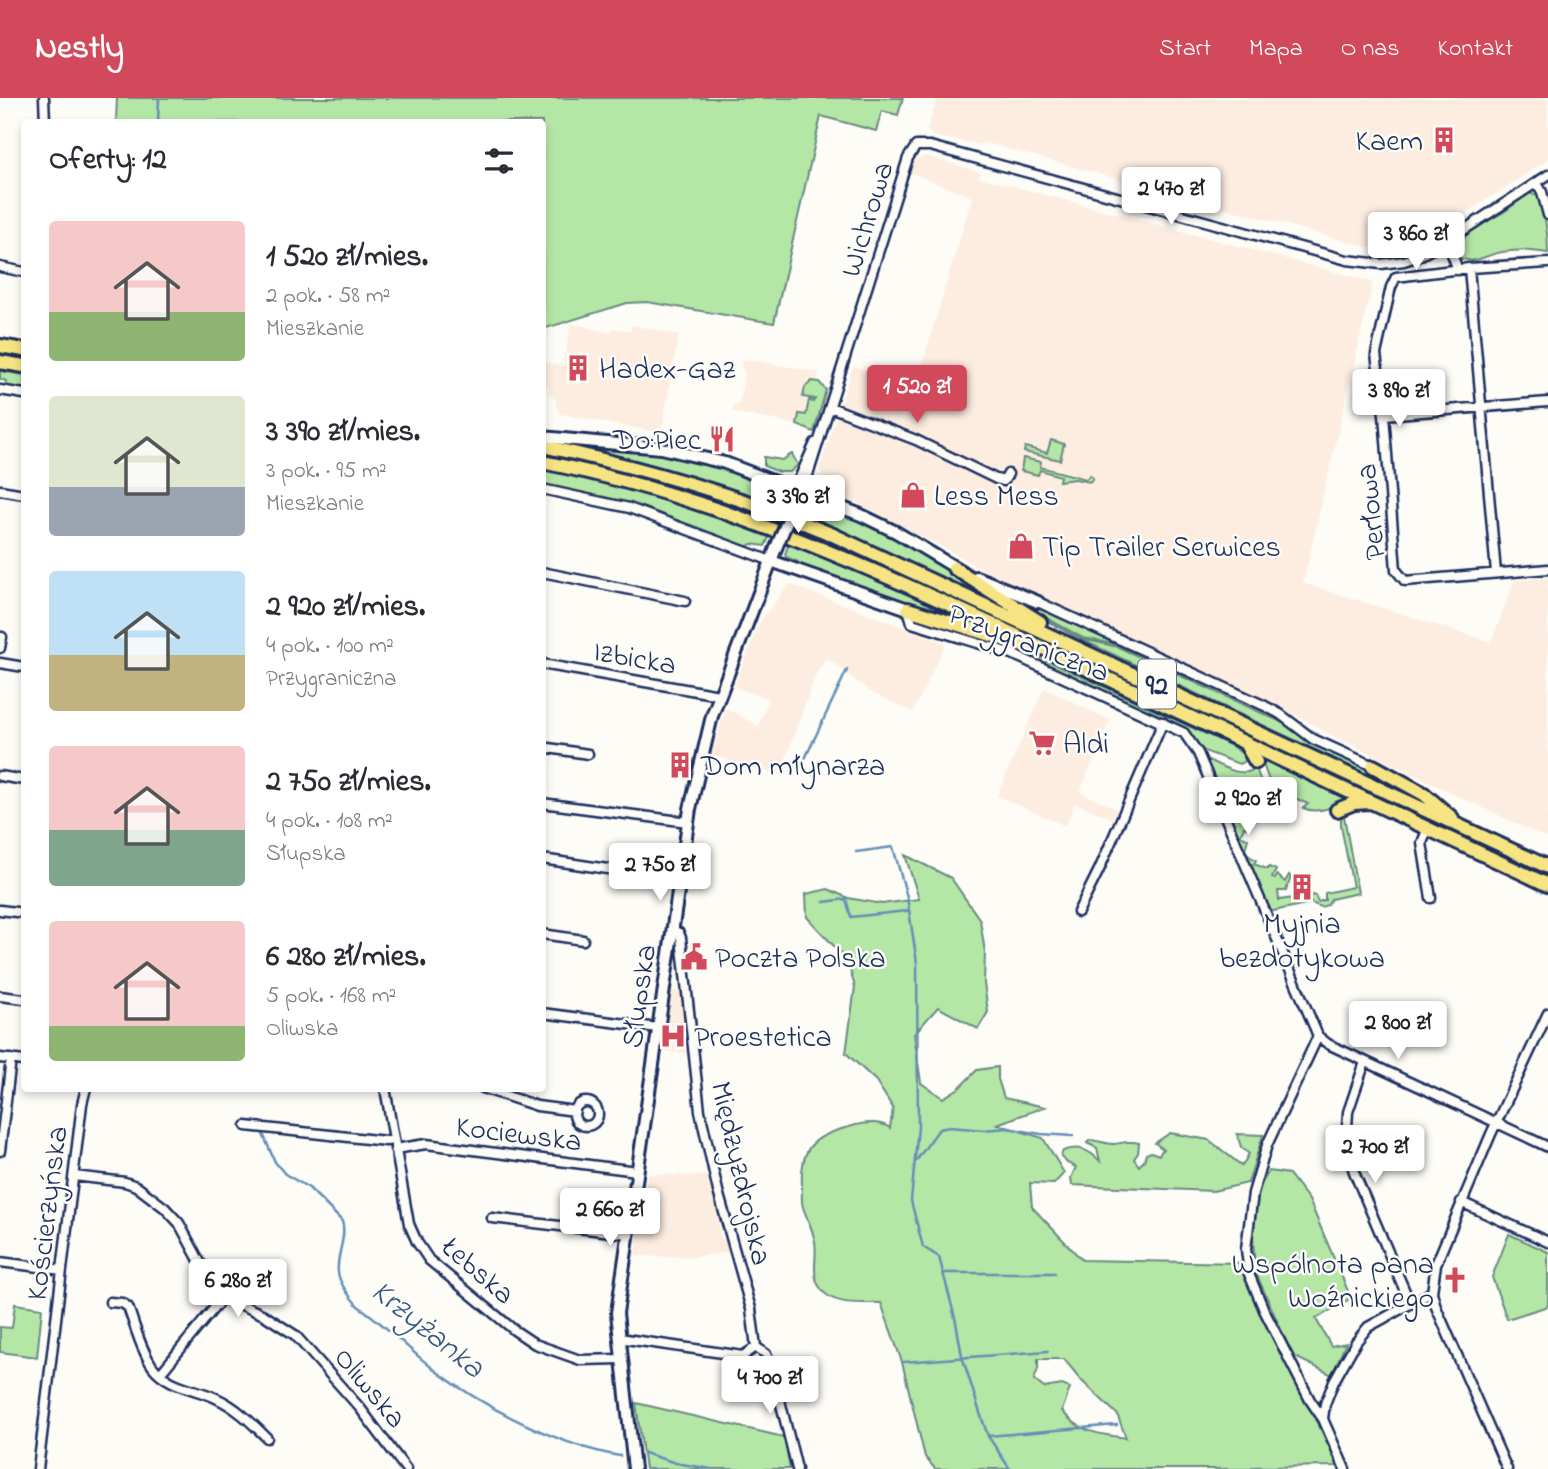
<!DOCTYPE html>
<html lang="pl">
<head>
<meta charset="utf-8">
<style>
	body { margin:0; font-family:"Indie Flower",sans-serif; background:#f7f7f7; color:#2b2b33; height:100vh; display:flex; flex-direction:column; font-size:26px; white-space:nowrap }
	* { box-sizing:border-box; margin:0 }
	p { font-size:23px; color:#7c7c81 }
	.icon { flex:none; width:38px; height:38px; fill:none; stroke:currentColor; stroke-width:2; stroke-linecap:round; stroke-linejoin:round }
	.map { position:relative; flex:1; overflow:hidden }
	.sheet { position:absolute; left:21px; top:21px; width:525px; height:973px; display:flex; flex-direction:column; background:#fff; border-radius:7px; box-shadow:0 4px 10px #0003 }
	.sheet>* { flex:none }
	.price { position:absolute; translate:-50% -60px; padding:0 16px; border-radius:7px; background:#fff; color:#222; font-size:23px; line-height:46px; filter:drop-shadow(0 2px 4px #0008) }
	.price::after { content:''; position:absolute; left:50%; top:42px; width:21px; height:16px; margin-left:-10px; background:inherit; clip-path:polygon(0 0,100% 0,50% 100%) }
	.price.active { background:#d1495b; color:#fff }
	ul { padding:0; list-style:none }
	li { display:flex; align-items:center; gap:21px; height:175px; padding:0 28px }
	li span { display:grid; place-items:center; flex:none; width:196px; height:140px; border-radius:7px; color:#555 }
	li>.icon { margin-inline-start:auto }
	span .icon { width:84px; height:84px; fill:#fffc; stroke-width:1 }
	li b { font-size:30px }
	h2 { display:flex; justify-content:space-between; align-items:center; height:84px; padding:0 28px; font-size:30px }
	header { display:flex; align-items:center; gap:42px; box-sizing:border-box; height:98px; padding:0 35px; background:#d1495b; color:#fff }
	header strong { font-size:33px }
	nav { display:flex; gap:38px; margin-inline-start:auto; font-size:24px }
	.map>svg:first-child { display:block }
	.built { fill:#fdede1 }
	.green { fill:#b4e6a6; stroke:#688a82; stroke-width:2; fill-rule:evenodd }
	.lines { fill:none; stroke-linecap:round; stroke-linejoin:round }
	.stream { stroke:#638fb7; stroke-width:2.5 }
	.street-casing { stroke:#1b2f5e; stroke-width:13 }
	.secondary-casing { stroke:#1b2f5e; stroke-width:16 }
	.primary-casing { stroke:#1b2f5e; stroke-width:18 }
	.street { stroke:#fdfcf7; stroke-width:8 }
	.secondary { stroke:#fdfcf7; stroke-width:10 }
	.primary { stroke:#f6e381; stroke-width:12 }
	.secondary-bridge-casing { stroke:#1b2f5e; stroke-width:16; stroke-linecap:butt }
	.secondary-bridge { stroke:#fdfcf7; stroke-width:10 }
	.labels { text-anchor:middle; stroke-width:5; stroke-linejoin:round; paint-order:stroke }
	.shield { fill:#fdfcf7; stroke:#5f6c8c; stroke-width:2 }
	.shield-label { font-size:28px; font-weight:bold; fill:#1b2f5e }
	.poi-label { font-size:30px; fill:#1b2f5e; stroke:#fdfcf7; text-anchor:start }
	.street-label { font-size:30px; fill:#1b2f5e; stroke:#fdfcf7 }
	.water-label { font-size:32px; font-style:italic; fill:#395783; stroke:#fdfcf7 }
</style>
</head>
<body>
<header>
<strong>Nestly</strong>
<nav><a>Start</a><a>Mapa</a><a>O nas</a><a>Kontakt</a></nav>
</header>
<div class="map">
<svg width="1548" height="1371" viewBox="0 0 1548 1371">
	<rect width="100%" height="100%" fill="#fdfcf7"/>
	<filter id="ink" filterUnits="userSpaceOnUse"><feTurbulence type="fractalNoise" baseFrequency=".0143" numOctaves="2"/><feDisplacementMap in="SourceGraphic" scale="14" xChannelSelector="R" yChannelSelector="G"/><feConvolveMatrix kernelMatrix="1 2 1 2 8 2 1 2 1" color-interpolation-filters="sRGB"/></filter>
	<g filter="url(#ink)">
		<path class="built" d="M938,0h610v62l-130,84 -14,4h-33l-389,-106 -1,3 -49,-9 -5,-7z
			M926,58l54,16 -1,5 394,105 -70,301 188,59 24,-62 33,-3v262l-219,-105 -41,-23 -70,-34 -220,-98 -50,-29 -93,-48 -29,-10 2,-10 -9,-13 34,-103 63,20 56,-189 -62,-24 4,-13z
			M571,225l39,10 2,-5 19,3 1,-6 47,10 -18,98 -101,-19 -4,-8v-4l-4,-7 -4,-1 1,-6 -6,-7v-19l20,4z
			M742,261l77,13 -2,9h-3l-11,16 12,1 -1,4 -4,-2 -4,16 -7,-1 -1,10 -66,-13 1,-6 6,-3 6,-31 -4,-6z
			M789,486l157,59 -33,69 -41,-19 -45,-35 -11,16 -36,101 -69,-20 15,-47 32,18 11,-27 -35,-12 26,-65z
			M1044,590l66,32 -30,72 37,17 -4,10 -38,-16 -10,23 -68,-30z
			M671,893l13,1 5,62 -26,-3z
			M648,1076l62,2 12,63h5l4,13 -36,5 -60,-1z"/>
		<path class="green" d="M117,0h786l-5,17 -16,-4 -6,20 -55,-15 -47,207 -127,-21 -20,1 -84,26 -1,-207h-426z
			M1529,95l9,3c8,19 10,36 10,57 -16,-2 -30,-4 -46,-1 -19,3 -24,13 -43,6l-2,-14 4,-8 43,-24z
			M0,273l24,4v15l-19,-4 1,-5 -6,-2z
			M812,283l7,1 7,8 -12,42 -17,-7 2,-11 7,1 3,-15 4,2 2,-3 -12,-2 2,-10z
			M543,342l138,14 98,32 -2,4 8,4v5l-4,8 -122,-40z
			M1051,342l13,4 -4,16 -36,-8 1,-5 22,6z
			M543,353l133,33 128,44 584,270 -2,5 -563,-260 -63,-24 -217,-62z
			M792,356l6,11 -8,7h-11l-15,-6v-9l18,3z
			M1023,360l18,4 -1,5 46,12 4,-4 3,3 -3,4 -15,-3 -16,2 1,-5 -20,-6 -2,5 -17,-4z
			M542,368l139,36 90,31 -6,13 -14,-2 -5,3 -114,-42 -89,-20z
			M817,404l34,13 64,31 77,53 -192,-85 5,-9h10z
			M790,442l224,100 -216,-74v-4l-12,-5 -1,-3z
			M1017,499l38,14 138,64 -2,4 -72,-34 -36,-7 -65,-36z
			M1040,519l43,22 35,8 161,74 93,47 63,38 -361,-170z
			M922,522l87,26 40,15 183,85 18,13 -11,5 -35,-13 -25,-26 -113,-52 -56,-23 -82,-26 -7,-3z
			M1204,661c17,5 36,21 52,9l8,22 -3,16 -4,2 -13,-5 -16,2 -6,-3z
			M1261,661l87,41c-15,6 -29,15 -45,8l5,-4 -15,-7 -6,3 -14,-9z
			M1242,711l14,7 -1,4 -4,-1 -4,9 -3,-1 -4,8 8,4 -3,10 4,7 7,4 -2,4 13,5 2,-2 7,3 -4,8 3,1 2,-4 8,7 4,-7 2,2 -5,14h-8l1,9 36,-5 3,7 7,-2v-7l28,-6 -12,-61v-9l3,-1 14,77 -27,6 -4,6 -6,2 -10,-4 -43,9 -38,-94 7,-8z
			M1415,712l133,62v8l-136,-64 -1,-5z
			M905,757l46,23 29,42 5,32 -1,31 4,29 -10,17 -40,-22 -24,27 7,49 22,15 16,-10 18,-18 21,-3v12l6,19 41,9 -48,17 46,14 21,35 -10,11 -24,-1 2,24 50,53 162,3 20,52 75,151 -87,1v2h-317l-10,-12 -23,-95 -21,-59c-20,-1 -47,4 -60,-14 -11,-14 -3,-32 -6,-47 -3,-16 -8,-22 -12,-35 -2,-6 -1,-15 -1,-21 -2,-39 11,-50 47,-59 13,-4 29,-7 41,1l3,-20 -17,-27 -30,-28 9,-66 -8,-27 -40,-43 -1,-23 22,-5 20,9 34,6 37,-5zM1038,1261h26l18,22 35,33 9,24c-27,-4 -46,-5 -64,-27l8,-23 -8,-3 -18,3 -10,-8 4,-11z
			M1170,1035l39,7 33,26 7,-12 -8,-7 -4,-13 26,1 -15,48 -35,8 -141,-6 -1,-7 5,-11 -9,-4 -6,-7 2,-5c16,-6 26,-1 37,10l-3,-13 -10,-5 2,-3c8,0 17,4 25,4 9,-1 15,-4 25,-1l-1,10 -4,6 5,7 5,-5 2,-7 5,-2 8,3 4,-6 -8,-6z
			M1269,1073l20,3 20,26 42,98 -35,21 15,27 15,-3 -14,32 -39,-19 -38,-85 -2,-34 6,-49z
			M1509,1136l39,18v54l-41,13 -15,-42z
			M15,1206l27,4 -5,49 -37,-5v-25l12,1z
			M636,1305l148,34 6,32h-145z"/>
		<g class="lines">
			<path class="stream" d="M158,24l1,-24
				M800,671l47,-99
				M856,754l37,-5 14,50 10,66 1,164 -7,74 12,46 16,10 17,65 6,34 18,57 8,23 22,33
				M824,804l22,-3 5,18 56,-6
				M263,1036l12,28 10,12 24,14 33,33c5,17 -6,34 -4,51 1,12 12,25 20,34 28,19 51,44 78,65 49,37 124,75 184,85
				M916,1063l23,-32 11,-2 34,3 23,-2 34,6 32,2
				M944,1175h111
				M904,1264l144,-11
				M988,1338l129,-11
				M644,1355l32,10 35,6"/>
			<g class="street-casing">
				<path id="street" d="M44,0l1,24
					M1537,85l5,9 6,23
					M1447,143l11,29
					M1548,165l-79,5 -73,9 -5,10 -15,67 8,61 12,155 9,11 143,-12
					M0,169l24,5
					M1469,170l27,305
					M0,292l24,4
					M830,309l86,33 80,39 8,2 4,-7
					M1384,317l164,-13
					M795,390l20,-45
					M542,391l87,19 142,53
					M0,392l24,4
					M803,393l105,-333 8,-12h14l417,114 34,4 23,-3 15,-5 28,-15 101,-66
					M542,474l143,29
					M1038,504l227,104 15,8 33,25 60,27
					M908,511l4,14 98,30 174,80 14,20 120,283 10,8 220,103
					M0,550l2,-11
					M0,565l24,4
					M542,566l177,31
					M542,649l46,7
					M0,678l24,4
					M542,705l146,19
					M1428,730l-6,15 9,55
					M542,761l138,21
					M0,812l24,3
					M1078,814l21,-42 64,-148
					M672,832l7,3 2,5 19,173 18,80 33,118 5,38
					M542,836l41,6
					M0,898l24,3
					M542,915l116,15
					M1318,938l-51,109 -14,48 -7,56 3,25 15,36 46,90 13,19
					M0,960l24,3
					M1365,964l-17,50 -2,32 8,28 56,131
					M385,990l24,136 8,18 12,18 85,70 21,14 45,16 42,-1
					M483,990l54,18 38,5
					M574 1016a12 12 0 1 1 24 0a12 12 0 1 1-24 0Z
					M246,1028l140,15 8,-1
					M395,1051l31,-5 211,27
					M0,1053l11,-92
					M74,1078l51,6 11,4 29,22 14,15 30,56 8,9 14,12 33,15 31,20 65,73 46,61
					M1461,1104l87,40
					M492,1120l136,16
					M0,1164l62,8
					M110,1204l12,1 6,4c7,19 13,43 25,60 16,20 41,21 63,31 20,9 35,24 51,40
					M619,1240l124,18
					M742,1262l1,-4 13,-9 10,7 5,10 26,105
					M160,1276l64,-78
					M38,1371l44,-365 4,-16
					M1345,1371l-22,-50 2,-15 9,-23 22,-39 12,-15 64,-35
					M1507,1371l-71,-162 -4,-15 4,-28 55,-130 57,-121"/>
			</g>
			<g class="secondary-casing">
				<path id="secondary" d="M542,339l119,11 64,15 136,52 35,17 65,39
					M793,407l2,-17
					M771,463l137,48
					M976,479l62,25
					M634,1371l-17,-156 73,-504 22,-93 64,-168"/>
			</g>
			<g class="primary-casing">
				<path id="primary" d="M0,248l24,4
					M0,264l24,4
					M542,348c99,21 196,49 289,88l717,333
					M542,364c189,37 361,121 533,201 158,74 316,148 473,222
					M954,470l86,54
					M908,511l121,38
					M1245,645l11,19
					M1373,668l51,28 28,24
					M1337,712l17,-7 16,-1"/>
			</g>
			<use href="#street" class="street"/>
			<use href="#secondary" class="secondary"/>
			<use href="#primary" class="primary"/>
			<g class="secondary-bridge-casing">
				<path id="secondary-bridge" d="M776,450l16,-38"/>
			</g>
			<use href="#secondary-bridge" class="secondary-bridge"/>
		</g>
	</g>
	<defs>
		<g id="building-bare" transform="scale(2.1)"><path d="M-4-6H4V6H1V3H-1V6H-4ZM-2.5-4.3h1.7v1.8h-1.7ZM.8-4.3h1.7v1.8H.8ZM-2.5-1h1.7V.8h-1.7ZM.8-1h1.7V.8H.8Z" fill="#d1495b" stroke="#fdfcf7" stroke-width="2.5" paint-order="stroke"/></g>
		<g id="restaurant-bare" transform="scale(2.1)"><path d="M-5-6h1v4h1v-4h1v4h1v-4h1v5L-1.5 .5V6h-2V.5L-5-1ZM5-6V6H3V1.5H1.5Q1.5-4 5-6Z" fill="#d1495b" stroke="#fdfcf7" stroke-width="2.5" paint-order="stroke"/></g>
		<g id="shop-bare" transform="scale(2.1)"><path d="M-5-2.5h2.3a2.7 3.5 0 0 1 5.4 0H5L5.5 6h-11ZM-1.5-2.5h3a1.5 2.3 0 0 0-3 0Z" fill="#d1495b" stroke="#fdfcf7" stroke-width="2.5" paint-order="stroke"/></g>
		<g id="supermarket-bare" transform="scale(2.1)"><path d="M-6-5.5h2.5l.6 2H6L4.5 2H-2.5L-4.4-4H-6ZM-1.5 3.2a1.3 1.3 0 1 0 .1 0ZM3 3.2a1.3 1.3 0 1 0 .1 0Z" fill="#d1495b" stroke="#fdfcf7" stroke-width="2.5" paint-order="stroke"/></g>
		<g id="civic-bare" transform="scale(2.1)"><path d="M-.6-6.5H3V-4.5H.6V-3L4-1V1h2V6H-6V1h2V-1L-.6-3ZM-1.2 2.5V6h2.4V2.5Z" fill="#d1495b" stroke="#fdfcf7" stroke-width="2.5" paint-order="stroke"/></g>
		<g id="hospital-bare" transform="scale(2.1)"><path d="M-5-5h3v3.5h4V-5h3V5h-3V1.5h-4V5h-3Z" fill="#d1495b" stroke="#fdfcf7" stroke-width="2.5" paint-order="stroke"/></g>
		<g id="church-bare" transform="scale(2.1)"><path d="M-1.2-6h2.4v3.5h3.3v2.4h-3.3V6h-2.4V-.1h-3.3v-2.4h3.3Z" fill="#d1495b" stroke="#fdfcf7" stroke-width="2.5" paint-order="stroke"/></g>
	</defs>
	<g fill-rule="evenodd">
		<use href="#building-bare" x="1444" y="42"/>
		<use href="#building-bare" x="578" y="270"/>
		<use href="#restaurant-bare" x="722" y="341"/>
		<use href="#shop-bare" x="913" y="397"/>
		<use href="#shop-bare" x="1021" y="448"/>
		<use href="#supermarket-bare" x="1042" y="645"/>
		<use href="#building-bare" x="680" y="667"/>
		<use href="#building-bare" x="1302" y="789"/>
		<use href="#civic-bare" x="694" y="859"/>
		<use href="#hospital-bare" x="673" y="938"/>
		<use href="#church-bare" x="1455" y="1182"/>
	</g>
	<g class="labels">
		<rect class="shield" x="1138" y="561.5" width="38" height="49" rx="5"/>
		<g class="shield-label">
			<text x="1157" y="596">92</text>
		</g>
		<g class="poi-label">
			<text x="1423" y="52" text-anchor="end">Kaem</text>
			<text x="599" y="280">Hadex-Gaz</text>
			<text x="701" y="351" text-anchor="end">Do:Piec</text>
			<text x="934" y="407">Less Mess</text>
			<text x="1042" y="458">Tip Trailer Serwices</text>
			<text x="1063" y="655">Aldi</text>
			<text x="701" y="677">Dom młynarza</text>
			<text x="1302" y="835" text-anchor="middle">Myjnia<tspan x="1302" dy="34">bezdotykowa</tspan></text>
			<text x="715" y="869">Poczta Polska</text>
			<text x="694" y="948">Proestetica</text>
			<text x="1434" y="1175" text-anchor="end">Wspólnota pana<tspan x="1434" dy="34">Woźnickiego</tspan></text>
		</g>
		<g class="street-label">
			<text transform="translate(866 121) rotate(-73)" y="10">Wichrowa</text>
			<text transform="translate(1370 414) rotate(-96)" y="10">Perłowa</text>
			<text transform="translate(1029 544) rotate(21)" y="10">Przygraniczna</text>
			<text transform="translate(635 559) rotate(10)" y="10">Izbicka</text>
			<text transform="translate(638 898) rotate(-82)" y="10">Słupska</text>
			<text transform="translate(519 1035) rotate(7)" y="10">Kociewska</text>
			<text transform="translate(742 1075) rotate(77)" y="10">Międzyzdrojska</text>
			<text transform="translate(46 1115) rotate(-83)" y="10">Kościerzyńska</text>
			<text transform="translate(479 1172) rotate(41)" y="10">Łebska</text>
			<text transform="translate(371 1289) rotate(50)" y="10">Oliwska</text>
		</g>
		<g class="water-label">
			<text transform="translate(429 1230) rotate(39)" y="11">Krzyżanka</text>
		</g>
	</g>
</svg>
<b class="price" style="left:1171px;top:129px">2 470 zł</b>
<b class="price" style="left:1416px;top:174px">3 860 zł</b>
<b class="price active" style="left:917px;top:327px">1 520 zł</b>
<b class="price" style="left:1399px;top:331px">3 890 zł</b>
<b class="price" style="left:798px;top:437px">3 390 zł</b>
<b class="price" style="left:1248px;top:739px">2 920 zł</b>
<b class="price" style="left:660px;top:805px">2 750 zł</b>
<b class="price" style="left:1398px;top:963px">2 800 zł</b>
<b class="price" style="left:1375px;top:1087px">2 700 zł</b>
<b class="price" style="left:610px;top:1150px">2 660 zł</b>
<b class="price" style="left:238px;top:1221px">6 280 zł</b>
<b class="price" style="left:770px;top:1318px">4 700 zł</b>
<section class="sheet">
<h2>Oferty: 12<svg class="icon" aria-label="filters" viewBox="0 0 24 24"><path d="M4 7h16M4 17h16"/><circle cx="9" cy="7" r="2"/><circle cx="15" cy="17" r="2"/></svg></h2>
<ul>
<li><span style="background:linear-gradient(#f6c9c9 65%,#8fb573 0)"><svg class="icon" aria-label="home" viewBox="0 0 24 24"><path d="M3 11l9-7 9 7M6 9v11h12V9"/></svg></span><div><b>1 520 zł/mies.</b><p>2 pok. · 58 m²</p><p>Mieszkanie</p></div></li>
<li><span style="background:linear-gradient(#dfe7d0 65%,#9aa5b1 0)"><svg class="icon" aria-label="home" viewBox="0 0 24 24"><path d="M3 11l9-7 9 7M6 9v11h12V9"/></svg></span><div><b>3 390 zł/mies.</b><p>3 pok. · 95 m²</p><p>Mieszkanie</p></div></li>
<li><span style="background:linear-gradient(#bfe0f5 60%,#c2b280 0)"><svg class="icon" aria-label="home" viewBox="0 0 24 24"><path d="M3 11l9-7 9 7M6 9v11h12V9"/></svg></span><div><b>2 920 zł/mies.</b><p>4 pok. · 100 m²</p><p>Przygraniczna</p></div></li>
<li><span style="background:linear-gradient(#f6c9c9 60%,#7fa58c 0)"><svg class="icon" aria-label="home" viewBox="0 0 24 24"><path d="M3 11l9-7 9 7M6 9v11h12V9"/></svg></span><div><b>2 750 zł/mies.</b><p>4 pok. · 108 m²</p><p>Słupska</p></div></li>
<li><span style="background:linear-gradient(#f6c9c9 75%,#8fb573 0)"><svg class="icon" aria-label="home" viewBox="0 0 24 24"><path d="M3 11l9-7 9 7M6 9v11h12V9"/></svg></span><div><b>6 280 zł/mies.</b><p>5 pok. · 168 m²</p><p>Oliwska</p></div></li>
</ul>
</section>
</div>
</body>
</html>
